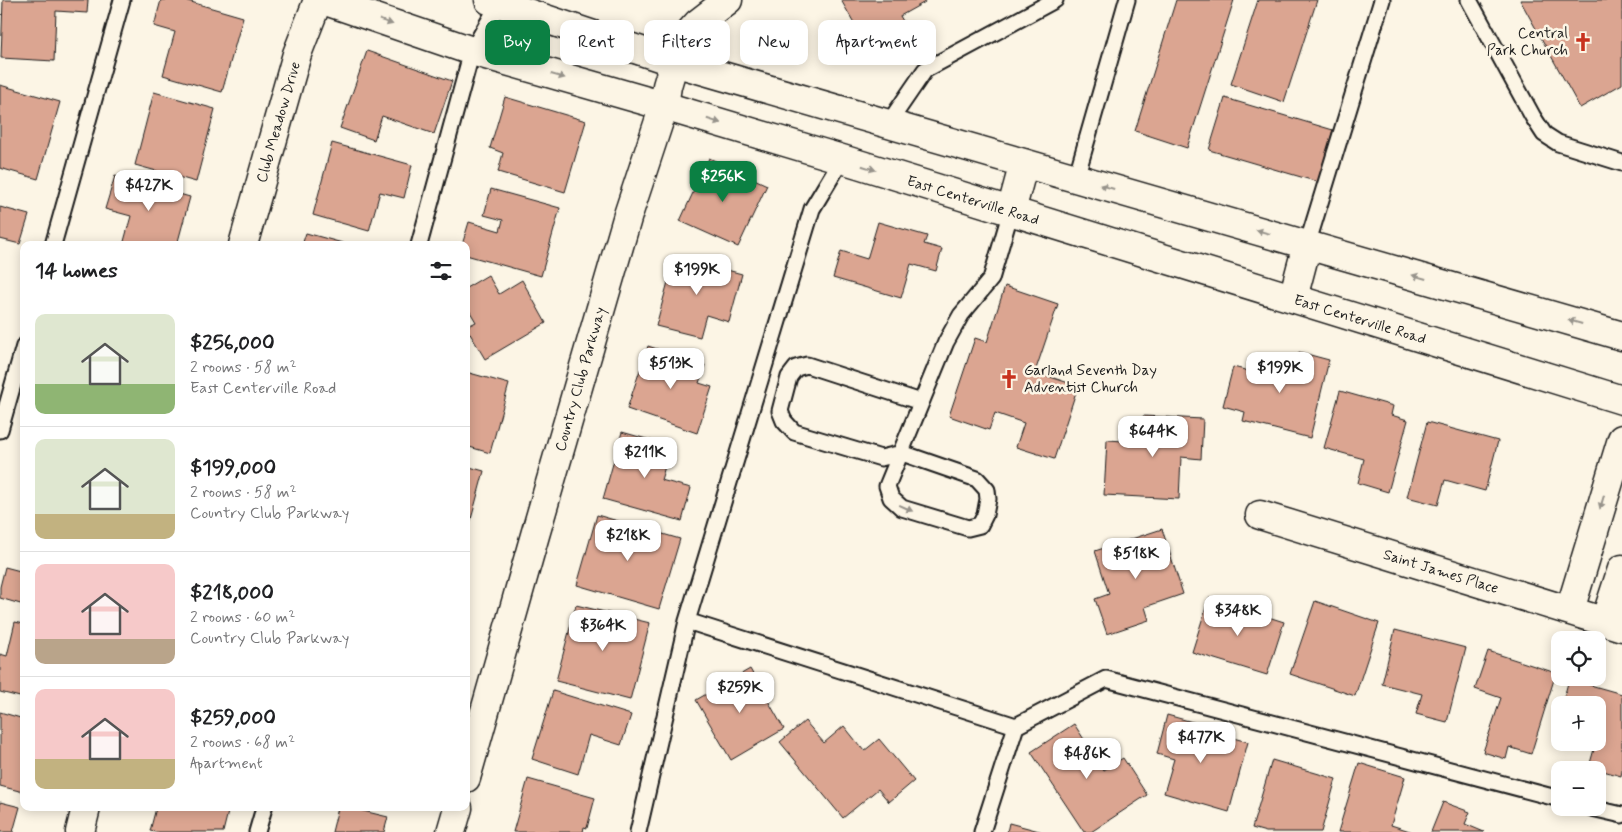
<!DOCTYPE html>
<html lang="en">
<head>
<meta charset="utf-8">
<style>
	body { margin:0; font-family:Mynerve,sans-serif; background:#f2f2f2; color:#202124; height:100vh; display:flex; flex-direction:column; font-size:19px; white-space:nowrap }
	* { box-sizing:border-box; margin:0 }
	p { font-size:16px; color:#757577 }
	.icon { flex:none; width:28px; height:28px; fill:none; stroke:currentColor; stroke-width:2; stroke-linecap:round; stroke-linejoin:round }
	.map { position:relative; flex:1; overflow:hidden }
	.panel { position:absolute; left:20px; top:241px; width:450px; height:570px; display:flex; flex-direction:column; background:#fff; border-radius:10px; box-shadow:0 2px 12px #0003 }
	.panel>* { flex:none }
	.guide { position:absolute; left:485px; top:20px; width:475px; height:45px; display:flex; gap:10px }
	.buttons { position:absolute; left:1551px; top:631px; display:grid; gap:10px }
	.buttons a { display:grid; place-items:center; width:55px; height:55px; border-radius:10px; background:#fff; box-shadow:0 2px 12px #0003; font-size:25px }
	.price { position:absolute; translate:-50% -42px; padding:0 11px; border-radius:10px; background:#fff; color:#222; font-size:16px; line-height:32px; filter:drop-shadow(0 1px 2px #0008) }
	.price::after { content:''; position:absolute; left:50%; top:30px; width:15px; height:11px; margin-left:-8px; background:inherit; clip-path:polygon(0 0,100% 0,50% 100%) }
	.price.on { background:#0b8043; color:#fff }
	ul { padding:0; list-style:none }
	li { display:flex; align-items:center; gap:15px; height:125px; padding:0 15px }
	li+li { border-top:1px solid #e0e0e0 }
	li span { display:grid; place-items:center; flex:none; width:140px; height:100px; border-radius:10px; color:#555 }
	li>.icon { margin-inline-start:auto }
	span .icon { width:60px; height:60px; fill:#fffc; stroke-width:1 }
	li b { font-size:21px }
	h2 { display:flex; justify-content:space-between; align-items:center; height:60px; padding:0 15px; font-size:21px }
	.pill { padding:0 18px; border-radius:10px; background:#fff; box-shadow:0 2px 12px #0003; font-size:18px; line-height:45px }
	.pill.on { background:#0b8043; color:#fff }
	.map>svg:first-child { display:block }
	.building { fill:#dba591; stroke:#1c1c1c }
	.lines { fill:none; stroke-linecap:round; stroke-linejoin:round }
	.lane-casing { stroke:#1c1c1c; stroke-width:19 }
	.street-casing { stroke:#1c1c1c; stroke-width:31 }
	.secondary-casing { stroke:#1c1c1c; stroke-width:31 }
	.lane { stroke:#fcf5e5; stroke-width:15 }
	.street { stroke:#fcf5e5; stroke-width:28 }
	.secondary { stroke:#fcf5e5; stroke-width:28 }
	.oneway { fill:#97938b }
	.labels { text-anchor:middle; stroke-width:5; stroke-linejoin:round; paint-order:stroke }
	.poi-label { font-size:15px; fill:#1c1c1c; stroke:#fcf5e5; text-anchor:end }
	.street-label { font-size:15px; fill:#1c1c1c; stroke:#fcf5e5 }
</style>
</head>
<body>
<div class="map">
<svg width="1622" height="832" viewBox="0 0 1622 832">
	<rect width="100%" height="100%" fill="#fcf5e5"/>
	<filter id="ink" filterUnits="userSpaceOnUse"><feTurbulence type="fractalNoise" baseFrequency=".02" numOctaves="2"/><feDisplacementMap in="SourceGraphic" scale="10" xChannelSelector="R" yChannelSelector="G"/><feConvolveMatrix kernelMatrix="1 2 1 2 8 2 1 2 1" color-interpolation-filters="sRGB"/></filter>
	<g filter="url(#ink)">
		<path class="building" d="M3,0h85l-1,13 -31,-2 -2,50 -53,-3z
			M161,0h23l59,17 -21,75 -59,-17 12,-43 -21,-6z
			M841,0h83l1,2 -25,14 12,20 -38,22z
			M1176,0h58l-47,148 -52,-17z
			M1258,0h59l-33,102 -53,-18z
			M1520,0h102v84l-42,24z
			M367,51l85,30 -18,53 -52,-18 -8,24 -34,-12z
			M0,85l60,17 -22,77 -38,-11z
			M154,92l61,17 -19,73 -61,-17z
			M505,97l81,24 -21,71 -67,-20 5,-19 -13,-5z
			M1225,98l108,32 -15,52 -109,-32z
			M332,143l80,22 -8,33 -24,-6 -11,39 -56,-16z
			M709,158l58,27 -29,62 -58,-26z
			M115,176l75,21 -13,48h-54l8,-29 -26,-7z
			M491,189l69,19 -19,68 -75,-21v-10h-4l7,-23 31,9 3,-11 -19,-5z
			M0,207l29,8 -9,29 -20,-5z
			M878,222l49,14 -3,8 18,5 -6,22 -25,-7 -10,34 -68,-20 8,-27 26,8z
			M306,233l44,12h-48z
			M675,256l67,18 -13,48 -23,-7 -6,22 -44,-11z
			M488,275l11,19 23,-14 24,43 -61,36 -19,-32 10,-5 -10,-17v-17z
			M1005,286l53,18 -23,68 43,14 -24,73 -38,-12 8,-24 -29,-10 -6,17 -40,-14 26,-78 12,4z
			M648,346l57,19 -6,18 13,4 -15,46 -70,-24z
			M1299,352l30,8 -19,78 -67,-17 2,-9 -22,-6 10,-39 24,6 3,-15 35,9z
			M466,372l43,12 -19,69 -24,-7z
			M1340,391l53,15 -2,9 17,5 -20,72 -30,-9 6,-24 -40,-11z
			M1143,416l60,3 -2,40 -20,-2 -2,42 -75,-4 3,-55 34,2z
			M1427,422l71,19 -13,50 -40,-11 -7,25 -31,-8z
			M622,432l49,14 -10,34 30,8 -9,33 -79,-22z
			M466,466l18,5 -18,67z
			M597,515l83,24 -21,70 -82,-24z
			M1162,529l21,65 -38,13 4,13 -42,14 -12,-35 14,-5 -14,-43z
			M5,567l19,5v33l-24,-7v-11z
			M1209,598l75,24 -17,53 -75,-23z
			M1315,601l64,22 -24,73 -65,-22z
			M576,605l74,18 -20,77 -74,-19z
			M15,622l9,2v74l-24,-6v-38l7,2z
			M1395,630l71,18 -19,74 -31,-8 6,-20 -40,-10z
			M1488,651l68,22 -25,81 -22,-7 -3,12 -23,-7 18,-54 -26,-9z
			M750,669l34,60 -53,31 -35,-60z
			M1569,679l53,15v77l-1,5 -32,-9 7,-25h2v-37h-36z
			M553,691l78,24 -10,30 -32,-10 -11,39 -46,-15z
			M0,712l24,7 -1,73 -23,-6z
			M1560,712v18l-4,-1z
			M1167,715l40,11 -6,18 17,5 4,-14 26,7 -19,70 -65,-19 10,-34 -17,-5z
			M805,721l19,22 20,-17 20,25 15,-12 35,42 -25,21 -11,-13 -35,29 -63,-76z
			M1074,724l30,46 19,-12 24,37 -56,37h-7l-53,-80z
			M1272,760l64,19 -15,53h-55l-14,-4z
			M1359,763l46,14 -14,48 22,7h-75z
			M528,779l67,19 -8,30 -3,-1 -1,5h-70z
			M0,802l20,5 -7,25h-13z
			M1443,802l27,10 -5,12 19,8h-53z
			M156,808h73l-6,24h-68l-5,-1z
			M338,808h13l37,9 -4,15h-52z
			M1009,823l34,9h-36z"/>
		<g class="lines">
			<g class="lane-casing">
				<path id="lane" d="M1469,0l64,117 11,17 14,9 64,20
					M888,124l37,-54 130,-70
					M1076,178l51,-178
					M53,245l69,-245
					M419,245l53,-194 29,-51
					M1307,245l75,-245
					M921,402l-114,-37 -11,3 -7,9 -9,34 4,10 10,11 87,26 21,-5 75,26 10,11 1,9 -3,16 -5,10 -12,3 -66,-20 -11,-10 -4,-12 59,-144 15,-27 30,-36 20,-68
					M0,430l24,-84
					M687,621l329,105
					M1592,808l30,7
					M257,832l7,-24
					M638,832l49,-211 125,-412 30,-50
					M982,832l34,-106 90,-47 454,120"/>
			</g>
			<g class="street-casing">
				<path id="street" d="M243,245l54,-191 21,-54
					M1260,515l362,112
					M1570,610l52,-171
					M1605,621l17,-52
					M466,778l69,-243 93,-320 36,-109 3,-20 7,-24 6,-19 18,-20 30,-23
					M80,832l6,-24
					M451,832l7,-24"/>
			</g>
			<g class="secondary-casing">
				<path id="secondary" d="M323,0l149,51 192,55 178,53 780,241
					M489,0l185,62 948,274
					M1011,211l13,-48
					M1293,298l14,-53"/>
			</g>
			<use href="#lane" class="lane"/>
			<use href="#street" class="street"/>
			<use href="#secondary" class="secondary"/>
		</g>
		<defs><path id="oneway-solid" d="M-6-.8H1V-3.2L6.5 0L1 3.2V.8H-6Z" transform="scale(1.25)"/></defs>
		<g class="oneway">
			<use href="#oneway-solid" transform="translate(386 22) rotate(19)"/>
			<use href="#oneway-solid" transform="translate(558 76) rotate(16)"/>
			<use href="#oneway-solid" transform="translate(714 121) rotate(17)"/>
			<use href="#oneway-solid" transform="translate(869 168) rotate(17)"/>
			<use href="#oneway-solid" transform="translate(1107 187) rotate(-164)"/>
			<use href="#oneway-solid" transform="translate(1263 232) rotate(-164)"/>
			<use href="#oneway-solid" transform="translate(1419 277) rotate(-164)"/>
			<use href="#oneway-solid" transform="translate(1575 322) rotate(-164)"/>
			<use href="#oneway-solid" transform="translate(1602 502) rotate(107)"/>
			<use href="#oneway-solid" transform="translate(906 508) rotate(25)"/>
		</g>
	</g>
	<defs>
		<g id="church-bare" transform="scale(1.5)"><path d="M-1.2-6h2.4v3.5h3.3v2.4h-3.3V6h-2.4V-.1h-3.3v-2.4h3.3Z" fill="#c8321e" stroke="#fcf5e5" stroke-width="2.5" paint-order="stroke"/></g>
	</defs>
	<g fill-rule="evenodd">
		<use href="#church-bare" x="1583" y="42"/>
		<use href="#church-bare" x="1009" y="379"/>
	</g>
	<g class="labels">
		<g class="poi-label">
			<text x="1568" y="38">Central<tspan x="1568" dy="17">Park Church</tspan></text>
			<text x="1024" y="375" text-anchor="start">Garland Seventh Day<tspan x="1024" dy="17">Adventist Church</tspan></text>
		</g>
		<g class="street-label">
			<text transform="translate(278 122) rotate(-74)" y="5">Club Meadow Drive</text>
			<text transform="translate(973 200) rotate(17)" y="5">East Centerville Road</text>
			<text transform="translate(1360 319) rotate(17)" y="5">East Centerville Road</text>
			<text transform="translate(580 379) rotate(-74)" y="5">Country Club Parkway</text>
			<text transform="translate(1441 571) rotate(17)" y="5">Saint James Place</text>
		</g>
	</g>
</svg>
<div class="buttons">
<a><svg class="icon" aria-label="locate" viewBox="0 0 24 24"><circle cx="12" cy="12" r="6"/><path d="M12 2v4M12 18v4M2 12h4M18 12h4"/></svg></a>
<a>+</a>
<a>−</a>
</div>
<b class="price on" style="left:723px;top:203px">$256K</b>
<b class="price" style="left:149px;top:212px">$427K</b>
<b class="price" style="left:697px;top:296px">$199K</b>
<b class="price" style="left:671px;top:390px">$513K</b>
<b class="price" style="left:1280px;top:394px">$199K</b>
<b class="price" style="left:1153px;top:458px">$644K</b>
<b class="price" style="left:645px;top:479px">$211K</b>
<b class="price" style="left:628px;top:562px">$218K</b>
<b class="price" style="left:1136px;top:580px">$518K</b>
<b class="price" style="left:1238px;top:637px">$348K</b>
<b class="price" style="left:603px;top:652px">$364K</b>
<b class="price" style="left:740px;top:714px">$259K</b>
<b class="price" style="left:1201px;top:764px">$477K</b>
<b class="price" style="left:1087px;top:780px">$486K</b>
<div class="guide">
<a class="pill on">Buy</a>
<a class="pill">Rent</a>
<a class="pill">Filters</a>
<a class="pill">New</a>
<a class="pill">Apartment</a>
</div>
<section class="panel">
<h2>14 homes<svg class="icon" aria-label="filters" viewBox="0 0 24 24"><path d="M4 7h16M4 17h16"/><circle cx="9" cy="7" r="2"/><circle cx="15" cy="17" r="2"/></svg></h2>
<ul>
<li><span style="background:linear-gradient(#dfe7d0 70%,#8fb573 0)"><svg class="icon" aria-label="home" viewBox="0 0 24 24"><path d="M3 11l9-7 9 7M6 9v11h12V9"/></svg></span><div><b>$256,000</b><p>2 rooms · 58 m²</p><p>East Centerville Road</p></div></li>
<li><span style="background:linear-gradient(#dfe7d0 75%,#c2b280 0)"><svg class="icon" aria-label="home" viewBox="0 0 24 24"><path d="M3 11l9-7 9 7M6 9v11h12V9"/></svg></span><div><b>$199,000</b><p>2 rooms · 58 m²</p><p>Country Club Parkway</p></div></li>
<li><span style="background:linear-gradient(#f6c9c9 75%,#b9a48a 0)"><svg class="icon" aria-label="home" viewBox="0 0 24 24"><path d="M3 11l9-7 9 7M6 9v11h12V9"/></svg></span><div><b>$218,000</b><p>2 rooms · 60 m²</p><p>Country Club Parkway</p></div></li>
<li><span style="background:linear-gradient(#f6c9c9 70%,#c2b280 0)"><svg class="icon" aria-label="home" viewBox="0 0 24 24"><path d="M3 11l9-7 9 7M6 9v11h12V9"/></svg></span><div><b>$259,000</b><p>2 rooms · 68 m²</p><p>Apartment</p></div></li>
</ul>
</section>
</div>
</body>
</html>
